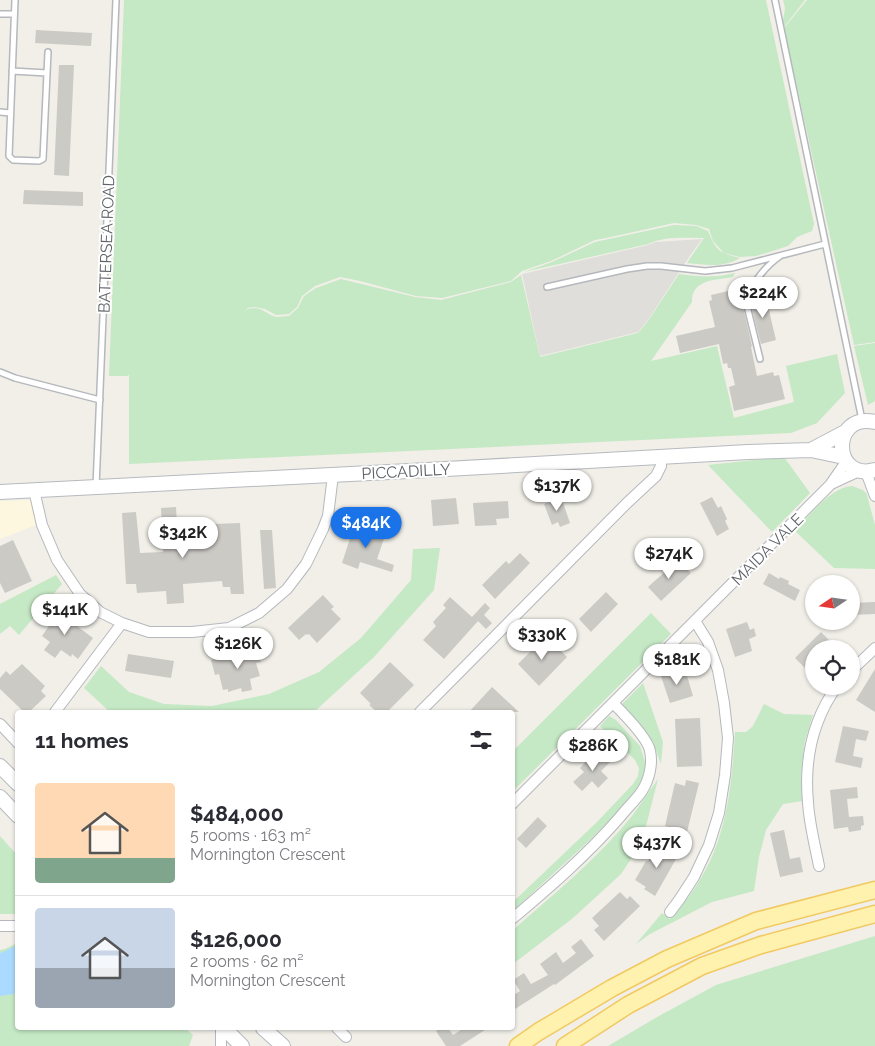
<!DOCTYPE html>
<html lang="en">
<head>
<meta charset="utf-8">
<style>
	body { margin:0; font-family:Raleway,sans-serif; background:#f2f2f3; color:#2b2b33; height:100vh; display:flex; flex-direction:column; font-size:19px; white-space:nowrap }
	* { box-sizing:border-box; margin:0 }
	p { font-size:16px; color:#7c7c81 }
	.icon { flex:none; width:28px; height:28px; fill:none; stroke:currentColor; stroke-width:2; stroke-linecap:round; stroke-linejoin:round }
	.map { position:relative; flex:1; overflow:hidden }
	.sheet { position:absolute; left:15px; top:710px; width:500px; height:320px; display:flex; flex-direction:column; background:#fff; border-radius:5px; box-shadow:0 1px 4px #0004 }
	.sheet>* { flex:none }
	.needle { width:32px; rotate:257deg }
	.buttons { position:absolute; left:805px; top:575px; display:grid; gap:10px }
	.buttons a { display:grid; place-items:center; width:55px; height:55px; border-radius:50%; background:#fff; box-shadow:0 1px 4px #0004; font-size:25px }
	.price { position:absolute; translate:-50% -42px; padding:0 11px; border-radius:18px; background:#fff; color:#222; font-size:16px; line-height:32px; filter:drop-shadow(0 1px 2px #0008) }
	.price::after { content:''; position:absolute; left:50%; top:30px; width:15px; height:11px; margin-left:-8px; background:inherit; clip-path:polygon(0 0,100% 0,50% 100%) }
	.price.current { background:#1a73e8; color:#fff }
	ul { padding:0; list-style:none }
	li { display:flex; align-items:center; gap:15px; height:125px; padding:0 20px }
	li+li { border-top:1px solid #e1e1e2 }
	li span { display:grid; place-items:center; flex:none; width:140px; height:100px; border-radius:5px; color:#555 }
	li>.icon { margin-inline-start:auto }
	span .icon { width:60px; height:60px; fill:#fffc; stroke-width:1 }
	li b { font-size:21px }
	h2 { display:flex; justify-content:space-between; align-items:center; height:60px; padding:0 20px; font-size:21px }
	.map>svg:first-child { display:block }
	.commercial { fill:#fef7e0 }
	.industrial { fill:#e0deda }
	.green { fill:#c5e8c5 }
	.water { fill:#aadaff }
	.building { fill:#cccac5 }
	.lines { fill:none; stroke-linecap:round; stroke-linejoin:round }
	.lane-casing { stroke:#b5b8bc; stroke-width:8 }
	.street-casing { stroke:#b5b8bc; stroke-width:12 }
	.secondary-casing { stroke:#b6babf; stroke-width:16 }
	.primary-casing { stroke:#f2c960; stroke-width:19 }
	.lane { stroke:#fff; stroke-width:5 }
	.street { stroke:#fff; stroke-width:10 }
	.secondary { stroke:#fff; stroke-width:14 }
	.primary { stroke:#fff2af; stroke-width:16 }
	.labels { text-anchor:middle; stroke-width:4; stroke-linejoin:round; paint-order:stroke }
	.street-label { font-size:16px; fill:#5f6368; stroke:#fff }
</style>
</head>
<body>
<div class="map">
<svg width="875" height="1046" viewBox="0 0 875 1046">
	<rect width="100%" height="100%" fill="#f1efe8"/>
	<path class="commercial" d="M31,500l5,25 -36,14v-38z"/>
	<path class="industrial" d="M702,239l-17,24 -37,57 -10,12 -98,24 -18,-82 126,-29 7,-3z"/>
	<path class="green" d="M124,0h642l48,224 -2,7 -15,6 -9,9 -32,10 -16,1 -16,-4 -11,-12 -4,-12 -13,-4 -22,-2 -63,14 -16,3 -44,21 -29,10 -11,10 -69,17 -26,-2 -56,-15 -20,-4 -25,9 -13,10 -5,11 -8,7 -13,1 -11,-6 -11,-2 -7,1 -2,6 2,-5c17,-3 17,5 29,8 4,0 9,-1 13,-1l9,-8 6,-12 12,-8 25,-9 74,18 26,3 70,-18 10,-7 19,82 98,-24 10,-12 31,-47c19,3 37,4 56,-1l-2,4c-16,3 -42,2 -41,25l-41,59 66,-15 17,72 60,-16 -8,-36 51,-12 8,39 -28,30 -26,10 -662,31v-90l-1,2h-19z
		M783,0h22l-21,27 -1,-6 2,-13z
		M807,0h68v342l-21,3 -70,-317z
		M674,225l22,1 12,5c8,20 12,22 32,27 -17,10 -34,7 -53,5l17,-25c-17,0 -40,-2 -56,6l-124,28 28,-10 43,-20z
		M875,343v58l-7,4 -14,-59z
		M784,457l26,36 -38,39 -64,-67z
		M852,486l11,4 4,4 1,5 7,26v44l-41,-1 -39,-37c13,-14 36,-44 57,-45z
		M440,548l-6,42 -60,67 -60,55h-204l-26,-24 17,-22 28,26 35,12 48,2 57,-12 50,-22 42,-34 50,-58 2,-31z
		M56,575l6,9 -43,51 -9,-9 -10,8v-30z
		M651,613l20,21 -158,157v-40z
		M643,683l20,59 -2,22 -8,-21 -32,-38z
		M764,704l20,10 29,1 -8,26 -4,34 2,26 -20,3 -17,26 -7,27 -5,34 -42,11 -62,32 -14,10 26,-31 8,6c10,-11 20,-23 28,-36 29,-45 34,-99 37,-151h11l7,-6z
		M609,716l7,4 24,26 6,19 -6,22 -11,13 -37,38 -79,73v-9l84,-80 36,-38 5,-8 1,-8 -4,-8 -35,-34z
		M658,779l-13,51 -10,23 -14,21 -48,44 -60,46v-34c41,-36 84,-71 119,-114 9,-12 17,-25 26,-37z
		M0,836l17,19v59h-17z
		M875,936v110h-267l51,-30 57,-31z
		M17,943l1,85h167l8,7 -4,11h-189v-96l5,-1z"/>
	<path class="water" d="M17,945v44l-3,5 -14,2v-43l3,-1z"/>
	<path class="building" d="M36,30l56,3 -1,13 -56,-3z
		M59,65h15l-5,111 -15,-1z
		M24,190l59,2v14l-60,-2z
		M737,289l3,11h3v7l9,39 -1,1 6,29 16,-4 1,4 5,-1 6,24 -51,12 -5,-24 6,-2 -4,-17h-3l-1,-5 -4,1 -4,-20 -39,9 -4,-17 39,-9 -6,-26 3,-1 -1,-5z
		M764,295l1,3h1l10,42 -15,4 -10,-39v-6l1,-1z
		M561,497l9,26 -10,4 -2,-5 -6,3 -8,-21z
		M712,497l6,11 3,-2 6,13 -2,2 4,8 -12,7 -17,-33z
		M456,498l3,26 -26,2 -2,-26z
		M508,501l1,17 -13,1 1,6 -22,1 -2,-23z
		M176,507l2,33 36,-2v-14l26,-1 4,71h-13l-1,-7h-7l-1,-6 -39,3 1,19 -17,1 -1,-13 -29,2 -1,-9h-10l-4,-71 14,-1 4,41 23,-1 -2,-44z
		M355,523l16,5 -1,2 16,3 -9,26 17,6 -2,7 -32,-10 -2,7 -16,-6z
		M260,530h12l4,58 -12,1z
		M13,540l19,41 -27,12 -5,-10v-37z
		M520,553l10,10 -35,36 -13,-14 24,-24 3,3z
		M678,560l13,13 -30,28 -13,-14z
		M769,573l10,6 1,-2 9,4 -1,3 12,6 -5,11 -32,-17z
		M606,592l12,12 -27,28 -12,-13z
		M323,595l11,12 -3,2 10,10 -24,24 -8,-9 -2,1 -1,-1 -7,6 -11,-12z
		M450,597l22,20 13,-14 5,5 -6,7 8,8 -6,6 -8,-8 -34,38 -21,-19 13,-14 -3,-4 13,-14 -3,-3z
		M875,602v12l-24,1v-12z
		M54,609l39,29 -15,21 -6,-5 -1,3 -10,-7 -6,8 -11,-8 6,-8 -8,-6 7,-10 -5,-4z
		M747,622l3,8 4,-2 2,8 -7,3 3,12 -17,6 -9,-28z
		M821,632l17,17h-24v28l-19,-19z
		M546,636l21,21 -28,29 -21,-22z
		M257,647l4,15 -5,1 4,13 -10,3 2,11 -10,2 -1,-4 -13,4v-3l-5,1 -4,-16 -4,1 -4,-15z
		M128,654l46,7 -3,17 -46,-7z
		M390,662l24,23 -27,27h-10l-8,-7 2,-1 -11,-11z
		M22,664l23,22 -4,5 5,5 -17,16h-5l-24,-23v-11l6,-7 4,4z
		M685,669l8,27 -23,7 -9,-27z
		M875,669v43l-19,-12z
		M492,687l27,25h-50z
		M700,718l2,48 -25,1 -2,-48z
		M843,726l26,5 -3,10 -10,-2 -3,17 10,2 -2,10 -26,-6z
		M597,750l13,12 -9,9 7,7 -10,10 -6,-7 -10,10 -9,-9 11,-10 -4,-4z
		M686,780l13,3 -12,49 -22,-6 10,-43 10,3z
		M857,787l1,11 -11,1 2,18 14,-1 1,9 -3,1v4l-12,2 -1,-5 -14,2 -4,-39z
		M538,817l9,9 -21,22 -9,-9z
		M784,830l6,29 10,-2 3,15 -23,5 -10,-44z
		M658,844l9,6 3,-4 10,6 -25,44 -11,-7 2,-2 -11,-7 11,-19h2z
		M620,892l7,7 3,-3 10,10 -36,35 -10,-11 5,-4 -7,-8z
		M581,939l13,17 -39,29 -1,-1 -42,27v-15l8,-5 -7,-11 11,-7 7,11 17,-9 -8,-11 16,-12 7,11 13,-10 -5,-6z
		M441,1028h7l5,7 11,-7h24l-28,18h-14l-10,-15z"/>
	<g class="lines">
		<g class="lane-casing">
			<path id="lane" d="M15,0l-6,156 4,4 26,1 4,-2 5,-107
				M775,0l87,420
				M0,14h14
				M12,71l35,2
				M0,112l10,1
				M547,287l80,-18 20,-3h14l44,5 27,-3 93,-24
				M760,359l-13,-53c0,-2 0,-6 0,-8 3,-13 21,-34 32,-41
				M0,372l15,6 85,22
				M96,487l20,-487"/>
		</g>
		<g class="street-casing">
			<path id="street" d="M866,472l9,24
				M831,484l28,-13
				M34,490l8,35 15,35 23,34 20,18 22,11 27,9h43l37,-4 30,-15 28,-24 19,-25 17,-35 5,-13 5,-41
				M851,671l24,-23
				M55,712l67,-89
				M420,712l207,-209 29,-27 5,-10v-10
				M0,724l18,19
				M512,804l318,-319 16,-23
				M819,866c-4,-21 -10,-43 -11,-64 -4,-43 4,-81 29,-116
				M670,912l9,-12 15,-23 15,-32 10,-32 6,-38 3,-37 -4,-35 -6,-33 -10,-28 -13,-21
				M512,919c38,-32 75,-64 108,-102 7,-9 16,-17 22,-26 7,-11 11,-27 8,-40 -2,-13 -27,-38 -37,-48
				M0,926h18
				M221,1028v18
				M337,1028l9,9"/>
		</g>
		<g class="secondary-casing">
			<path id="secondary" d="M875,422c-45,-10 -43,60 0,48
				M811,450l36,-19
				M0,492l428,-22 320,-18 63,-2 33,7
				M0,766l18,18
				M0,797l18,19
				M224,1028l18,18
				M263,1028l20,18"/>
		</g>
		<g class="primary-casing">
			<path id="primary" d="M518,1046l20,-14 74,-44 55,-29 89,-38 119,-31
				M565,1046l63,-41 74,-39 59,-21 114,-31"/>
		</g>
		<use href="#lane" class="lane"/>
		<use href="#street" class="street"/>
		<use href="#secondary" class="secondary"/>
		<use href="#primary" class="primary"/>
	</g>
	<g class="labels">
		<g class="street-label">
			<text transform="translate(106 244) rotate(-88)" y="6">BATTERSEA ROAD</text>
			<text transform="translate(406 471) rotate(-3)" y="6">PICCADILLY</text>
			<text transform="translate(767 549) rotate(-45)" y="6">MAIDA VALE</text>
		</g>
	</g>
</svg>
<div class="buttons">
<a><svg class="needle" viewBox="-14 -14 28 28"><path d="M0-13l5 13h-10z" fill="#e53935"/><path d="M0 13l5-13h-10z" fill="#7c7c81"/></svg></a>
<a><svg class="icon" aria-label="locate" viewBox="0 0 24 24"><circle cx="12" cy="12" r="6"/><path d="M12 2v4M12 18v4M2 12h4M18 12h4"/></svg></a>
</div>
<b class="price" style="left:763px;top:319px">$224K</b>
<b class="price" style="left:557px;top:512px">$137K</b>
<b class="price current" style="left:366px;top:549px">$484K</b>
<b class="price" style="left:183px;top:559px">$342K</b>
<b class="price" style="left:669px;top:580px">$274K</b>
<b class="price" style="left:65px;top:636px">$141K</b>
<b class="price" style="left:542px;top:661px">$330K</b>
<b class="price" style="left:238px;top:670px">$126K</b>
<b class="price" style="left:677px;top:686px">$181K</b>
<b class="price" style="left:593px;top:772px">$286K</b>
<b class="price" style="left:657px;top:869px">$437K</b>
<section class="sheet">
<h2>11 homes<svg class="icon" aria-label="filters" viewBox="0 0 24 24"><path d="M4 7h16M4 17h16"/><circle cx="9" cy="7" r="2"/><circle cx="15" cy="17" r="2"/></svg></h2>
<ul>
<li><span style="background:linear-gradient(#ffd9b3 75%,#7fa58c 0)"><svg class="icon" aria-label="home" viewBox="0 0 24 24"><path d="M3 11l9-7 9 7M6 9v11h12V9"/></svg></span><div><b>$484,000</b><p>5 rooms · 163 m²</p><p>Mornington Crescent</p></div></li>
<li><span style="background:linear-gradient(#c9d6e8 60%,#9aa5b1 0)"><svg class="icon" aria-label="home" viewBox="0 0 24 24"><path d="M3 11l9-7 9 7M6 9v11h12V9"/></svg></span><div><b>$126,000</b><p>2 rooms · 62 m²</p><p>Mornington Crescent</p></div></li>
</ul>
</section>
</div>
</body>
</html>
